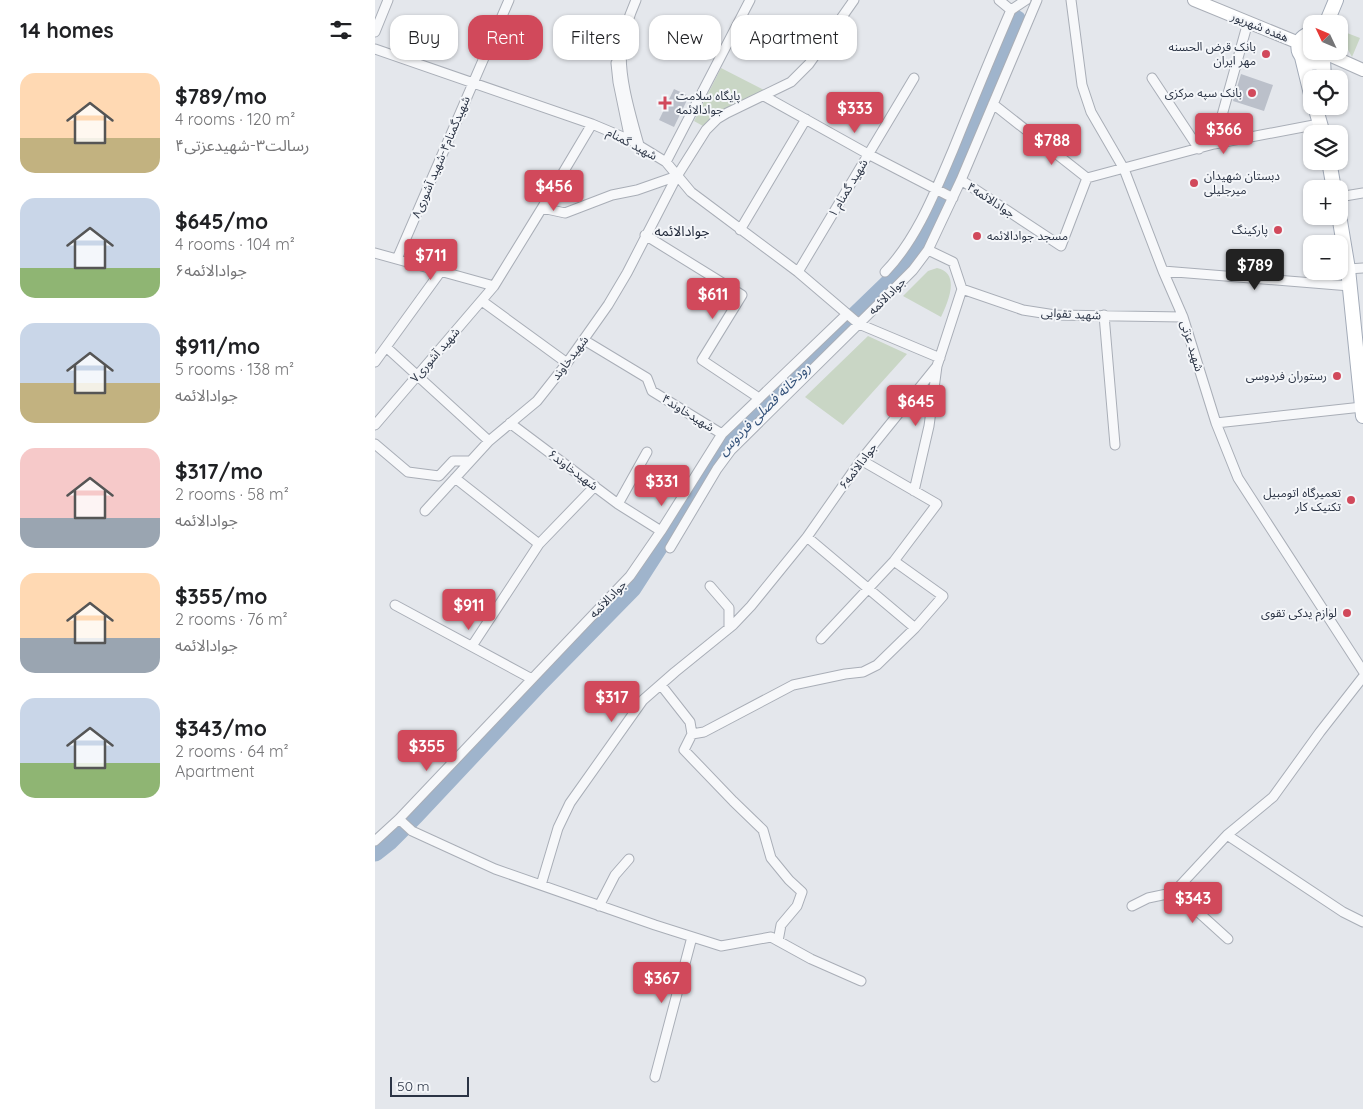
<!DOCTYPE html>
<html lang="en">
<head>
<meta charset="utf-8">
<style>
	body { margin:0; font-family:Quicksand,"Noto Sans Arabic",sans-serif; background:#f2f2f2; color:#202124; height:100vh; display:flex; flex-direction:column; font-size:19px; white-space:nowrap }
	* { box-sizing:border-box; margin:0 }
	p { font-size:16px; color:#757577 }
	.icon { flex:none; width:28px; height:28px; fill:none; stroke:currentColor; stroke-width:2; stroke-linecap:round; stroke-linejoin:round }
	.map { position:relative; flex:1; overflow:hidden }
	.side { display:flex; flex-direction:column; background:#fff; width:375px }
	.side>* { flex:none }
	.top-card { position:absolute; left:15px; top:15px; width:475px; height:45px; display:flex; gap:10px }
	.needle { width:32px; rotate:314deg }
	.tools { position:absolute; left:928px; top:15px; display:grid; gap:10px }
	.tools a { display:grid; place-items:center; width:45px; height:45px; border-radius:10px; background:#fff; box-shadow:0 1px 4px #0004; font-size:25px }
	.scale { position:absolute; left:15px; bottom:12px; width:79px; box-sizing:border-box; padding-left:5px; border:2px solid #2b3445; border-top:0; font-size:14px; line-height:18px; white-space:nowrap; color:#2b3445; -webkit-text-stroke:4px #f4f6f9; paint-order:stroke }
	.price { position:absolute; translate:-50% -42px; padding:0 11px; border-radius:5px; background:#d1495b; color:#fff; font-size:16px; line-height:32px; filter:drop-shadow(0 1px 2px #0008) }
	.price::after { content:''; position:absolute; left:50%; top:30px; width:15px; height:11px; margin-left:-8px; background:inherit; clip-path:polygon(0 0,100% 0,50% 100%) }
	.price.on { background:#222; color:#fff }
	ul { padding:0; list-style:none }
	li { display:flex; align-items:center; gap:15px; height:125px; padding:0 20px }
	li span { display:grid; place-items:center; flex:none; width:140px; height:100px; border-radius:15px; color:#555 }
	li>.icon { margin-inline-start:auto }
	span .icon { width:60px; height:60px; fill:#fffc; stroke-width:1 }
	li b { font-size:21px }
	h2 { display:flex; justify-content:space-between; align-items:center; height:60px; padding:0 20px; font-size:21px }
	.pill { padding:0 18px; border-radius:15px; background:#fff; box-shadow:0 1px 4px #0004; font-size:18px; line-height:45px }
	.pill.on { background:#d1495b; color:#fff }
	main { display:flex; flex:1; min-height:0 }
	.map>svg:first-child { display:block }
	.green { fill:#c9d6c5 }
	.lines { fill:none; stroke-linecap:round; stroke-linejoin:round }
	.river { stroke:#9fb4cc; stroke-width:19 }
	.building { fill:#bbc0ca }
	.street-casing { stroke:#a9aeb7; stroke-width:11 }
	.secondary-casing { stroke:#a9aeb7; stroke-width:14 }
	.primary-casing { stroke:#a3abb8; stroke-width:16 }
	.street { stroke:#f7f8fa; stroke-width:9 }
	.secondary { stroke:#fff; stroke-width:12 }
	.primary { stroke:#fff; stroke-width:14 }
	.poi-dot { fill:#d1495b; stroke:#f4f6f9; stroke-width:2 }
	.labels { text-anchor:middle; stroke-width:4; stroke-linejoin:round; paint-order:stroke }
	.street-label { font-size:12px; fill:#2b3445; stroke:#f4f6f9 }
	.poi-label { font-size:12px; fill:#2b3445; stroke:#f4f6f9; text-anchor:end }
	.neighbourhood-label { font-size:14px; fill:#1d2536; stroke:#f4f6f9 }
	.water-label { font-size:14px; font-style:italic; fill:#34527a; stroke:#f4f6f9 }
</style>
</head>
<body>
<main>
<section class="side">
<h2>14 homes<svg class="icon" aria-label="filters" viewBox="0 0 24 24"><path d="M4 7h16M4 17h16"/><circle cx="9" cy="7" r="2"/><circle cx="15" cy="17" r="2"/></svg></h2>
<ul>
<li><span style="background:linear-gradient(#ffd9b3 65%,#c2b280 0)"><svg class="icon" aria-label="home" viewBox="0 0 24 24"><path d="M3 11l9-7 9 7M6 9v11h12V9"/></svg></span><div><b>$789/mo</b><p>4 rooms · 120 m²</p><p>رسالت۳-شهیدعزتی۴</p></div></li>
<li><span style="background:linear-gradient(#c9d6e8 70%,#8fb573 0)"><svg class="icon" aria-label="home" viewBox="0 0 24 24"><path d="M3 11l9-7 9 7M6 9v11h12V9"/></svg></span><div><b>$645/mo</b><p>4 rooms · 104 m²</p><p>جوادالائمه۶</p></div></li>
<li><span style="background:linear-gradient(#c9d6e8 60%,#c2b280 0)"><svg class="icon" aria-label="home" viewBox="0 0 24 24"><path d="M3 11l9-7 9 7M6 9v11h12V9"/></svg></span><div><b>$911/mo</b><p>5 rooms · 138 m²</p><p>جوادالائمه</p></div></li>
<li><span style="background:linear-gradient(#f6c9c9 70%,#9aa5b1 0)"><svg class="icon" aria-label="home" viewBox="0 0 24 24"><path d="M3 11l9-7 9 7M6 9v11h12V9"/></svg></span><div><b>$317/mo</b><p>2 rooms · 58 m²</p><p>جوادالائمه</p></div></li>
<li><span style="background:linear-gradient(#ffd9b3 65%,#9aa5b1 0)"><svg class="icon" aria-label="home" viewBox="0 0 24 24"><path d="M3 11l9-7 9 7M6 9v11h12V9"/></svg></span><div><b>$355/mo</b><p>2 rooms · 76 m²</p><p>جوادالائمه</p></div></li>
<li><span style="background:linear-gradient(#c9d6e8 65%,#8fb573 0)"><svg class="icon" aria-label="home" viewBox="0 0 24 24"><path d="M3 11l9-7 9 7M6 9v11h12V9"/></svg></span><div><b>$343/mo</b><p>2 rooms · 64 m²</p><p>Apartment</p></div></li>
</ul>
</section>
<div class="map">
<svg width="988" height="1109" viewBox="0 0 988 1109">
	<rect width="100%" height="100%" fill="#e4e7ec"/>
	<path class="green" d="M967,31l18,7 -8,19 -7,-13z
		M346,68l43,22 -61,36 -9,-5z
		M562,268c24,5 11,34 4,49l-38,-21 25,-25z
		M493,336l39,18 -64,71 -38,-28z"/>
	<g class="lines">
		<path class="river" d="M0,852l14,-11 26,-26 123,-131 94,-96 88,-137 42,-45 145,-140 34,-67 76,-179"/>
	</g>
	<path class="building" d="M866,74l32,11 -9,26 -31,-10z
		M299,89l15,7 -15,31 -15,-7z"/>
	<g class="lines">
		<g class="street-casing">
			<path id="street" d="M261,0c-6,14 -12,30 -14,45 -4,29 9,71 17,100
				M624,0l12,10
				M696,0l11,85 9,27 33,57 39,102 20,46 33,106 22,55 125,193
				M0,32l13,-32
				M0,49l217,75 38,16 36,22 25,30 107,80 61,52 81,34
				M241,63l2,19 12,58
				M777,78l47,71
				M389,96l104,58 85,44
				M618,104l94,74 127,-34 105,-20
				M839,144l34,-122
				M291,162l84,-162
				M586,180l100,66 26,-68
				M964,197l24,-4
				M167,208l23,5 47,-18 25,-5 40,-14
				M365,230l66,-111
				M270,235l97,60 -40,65 57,38
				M0,253l119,33
				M22,259l112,-259
				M973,269l15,-1
				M788,271l187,15
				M423,272l116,-194
				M510,272c32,-33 50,-80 68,-122 19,-47 38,-94 58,-140l15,-10
				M587,289l61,21 32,5 128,2
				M107,301l85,62
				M729,315l11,130
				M209,340l63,38 5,13 70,43
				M11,347l103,94
				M0,362l66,-91
				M135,423l108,81 43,27
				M841,423l146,-16
				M0,425l119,-139 48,-78 50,-84
				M0,444l33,28 31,4 14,-15h17
				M80,478l84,66
				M539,491l15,-65 8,-60
				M243,504l29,-52
				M50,511l64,-70 48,-40 30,-38 41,-58 19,-32 50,-97 29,-46 11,-11 10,-6 64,-31 18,-18 45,-64
				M432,537l108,91
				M295,548l47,-79 14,-19 167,-165 15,-15 15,-20 33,-70 76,-180
				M335,586l19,22v20
				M20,605l137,74
				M446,639l73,-78 43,-57 -76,-44
				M97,646l67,-102 56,-58
				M286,685l29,37 2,12 -8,16 49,51 30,29 8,28 18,22 13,12 -5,14 -16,19 -3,16
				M317,734l12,-2 89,-47 52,-11 18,-2 14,-7 38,-37 28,-32 -49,-35
				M24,819l13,12 83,38 160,56 66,21 50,-9 40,22 50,22
				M852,835l116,77 20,10
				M0,841l24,-22 231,-243 31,-45 61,-97 125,-120
				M166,885l17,-57 12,-25 73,-103 32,-28 58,-47 18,-19 56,-69 54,-77 76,-94 25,-77 -9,-27 -25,-12
				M800,891l53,48
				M224,906l16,-31 14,-16
				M757,906l16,-8 19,-4 8,-3 52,-56 46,-38 47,-65 43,-55
				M280,1077l37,-140"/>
		</g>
		<g class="secondary-casing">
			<path id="secondary" d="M819,0l105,43
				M952,54l36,16"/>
		</g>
		<g class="primary-casing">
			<path id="primary" d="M951,24l10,-24
				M936,33c-32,12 6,48 16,18
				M927,57l9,37
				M948,59l1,20
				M940,106l8,28
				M954,161l5,28
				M964,215l9,54 15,147"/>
		</g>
		<use href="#street" class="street"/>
		<use href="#secondary" class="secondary"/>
		<use href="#primary" class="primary"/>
	</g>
	<g class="poi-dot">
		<circle cx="891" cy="54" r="5"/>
		<circle cx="877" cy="93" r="5"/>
		<path d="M287.5 95.5h5v5h5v5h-5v5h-5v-5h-5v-5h5z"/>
		<circle cx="819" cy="183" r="5"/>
		<circle cx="903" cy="230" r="5"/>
		<circle cx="602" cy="236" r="5"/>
		<circle cx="962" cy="376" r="5"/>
		<circle cx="976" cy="500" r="5"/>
		<circle cx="972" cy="613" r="5"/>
	</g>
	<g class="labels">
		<g class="street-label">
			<text transform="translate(885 27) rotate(22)" y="4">هفده شهریور</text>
			<text transform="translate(257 144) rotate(28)" y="4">شهید گمنام</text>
			<text transform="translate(66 157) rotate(-67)" y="4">شهیدگمنام۴-شهید آشوری۸</text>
			<text transform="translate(473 188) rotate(-59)" y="4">شهید گمنام ۱</text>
			<text transform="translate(616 200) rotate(33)" y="4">جوادالائمه۴</text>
			<text transform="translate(512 296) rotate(-45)" y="4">جوادالائمه</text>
			<text transform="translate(696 314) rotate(3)" y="4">شهید تقوایی</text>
			<text transform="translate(817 346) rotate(73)" y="4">شهید عزتی</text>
			<text transform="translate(60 355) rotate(-49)" y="4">شهید آشوری۷</text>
			<text transform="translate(195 358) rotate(-53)" y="4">شهیدخاوند</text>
			<text transform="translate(313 413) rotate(32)" y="4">شهیدخاوند۴</text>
			<text transform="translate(483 466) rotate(-53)" y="4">جوادالائمه۶</text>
			<text transform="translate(198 470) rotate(37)" y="4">شهیدخاوند۶</text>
			<text transform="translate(233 599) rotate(-46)" y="4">جوادالائمه</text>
		</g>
		<g class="poi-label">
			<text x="881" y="51">بانک قرض الحسنه<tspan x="881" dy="14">مهر ایران</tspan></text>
			<text x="867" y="97">بانک سپه مرکزی</text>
			<text x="301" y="100" text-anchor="start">پایگاه سلامت<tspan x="301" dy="14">جوادالائمه</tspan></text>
			<text x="829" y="180" text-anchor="start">دبستان شهیدان<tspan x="829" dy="14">میرجلیلی</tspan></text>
			<text x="893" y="234">پارکینگ</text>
			<text x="612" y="240" text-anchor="start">مسجد جوادالائمه</text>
			<text x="952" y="380">رستوران فردوسی</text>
			<text x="966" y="497">تعمیرگاه اتومبیل<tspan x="966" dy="14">تکنیک کار</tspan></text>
			<text x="962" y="617">لوازم یدکی تقوی</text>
		</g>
		<g class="neighbourhood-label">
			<text x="307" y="236">جوادالائمه</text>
		</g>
		<g class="water-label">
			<text transform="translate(389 409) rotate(-45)" y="5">رودخانه فصلی فردوس</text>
		</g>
	</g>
</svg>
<div class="tools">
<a><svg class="needle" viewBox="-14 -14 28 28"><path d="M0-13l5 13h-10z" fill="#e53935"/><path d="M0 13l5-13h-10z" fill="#757577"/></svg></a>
<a><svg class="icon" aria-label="locate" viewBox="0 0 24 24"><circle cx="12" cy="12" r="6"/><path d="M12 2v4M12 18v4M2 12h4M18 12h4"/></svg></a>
<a><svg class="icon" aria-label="layers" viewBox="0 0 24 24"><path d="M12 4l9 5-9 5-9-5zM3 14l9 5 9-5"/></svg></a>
<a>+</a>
<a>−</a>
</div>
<div class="scale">50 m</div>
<b class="price" style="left:480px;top:134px">$333</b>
<b class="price" style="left:849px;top:155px">$366</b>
<b class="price" style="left:677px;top:166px">$788</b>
<b class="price" style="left:179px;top:212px">$456</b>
<b class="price" style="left:56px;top:281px">$711</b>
<b class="price on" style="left:880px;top:291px">$789</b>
<b class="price" style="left:338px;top:320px">$611</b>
<b class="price" style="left:541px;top:427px">$645</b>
<b class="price" style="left:287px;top:507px">$331</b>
<b class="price" style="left:94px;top:631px">$911</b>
<b class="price" style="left:237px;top:723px">$317</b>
<b class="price" style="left:52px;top:772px">$355</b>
<b class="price" style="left:818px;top:924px">$343</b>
<b class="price" style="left:287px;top:1004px">$367</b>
<div class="top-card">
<a class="pill">Buy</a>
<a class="pill on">Rent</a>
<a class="pill">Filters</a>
<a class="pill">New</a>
<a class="pill">Apartment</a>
</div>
</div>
</main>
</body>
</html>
